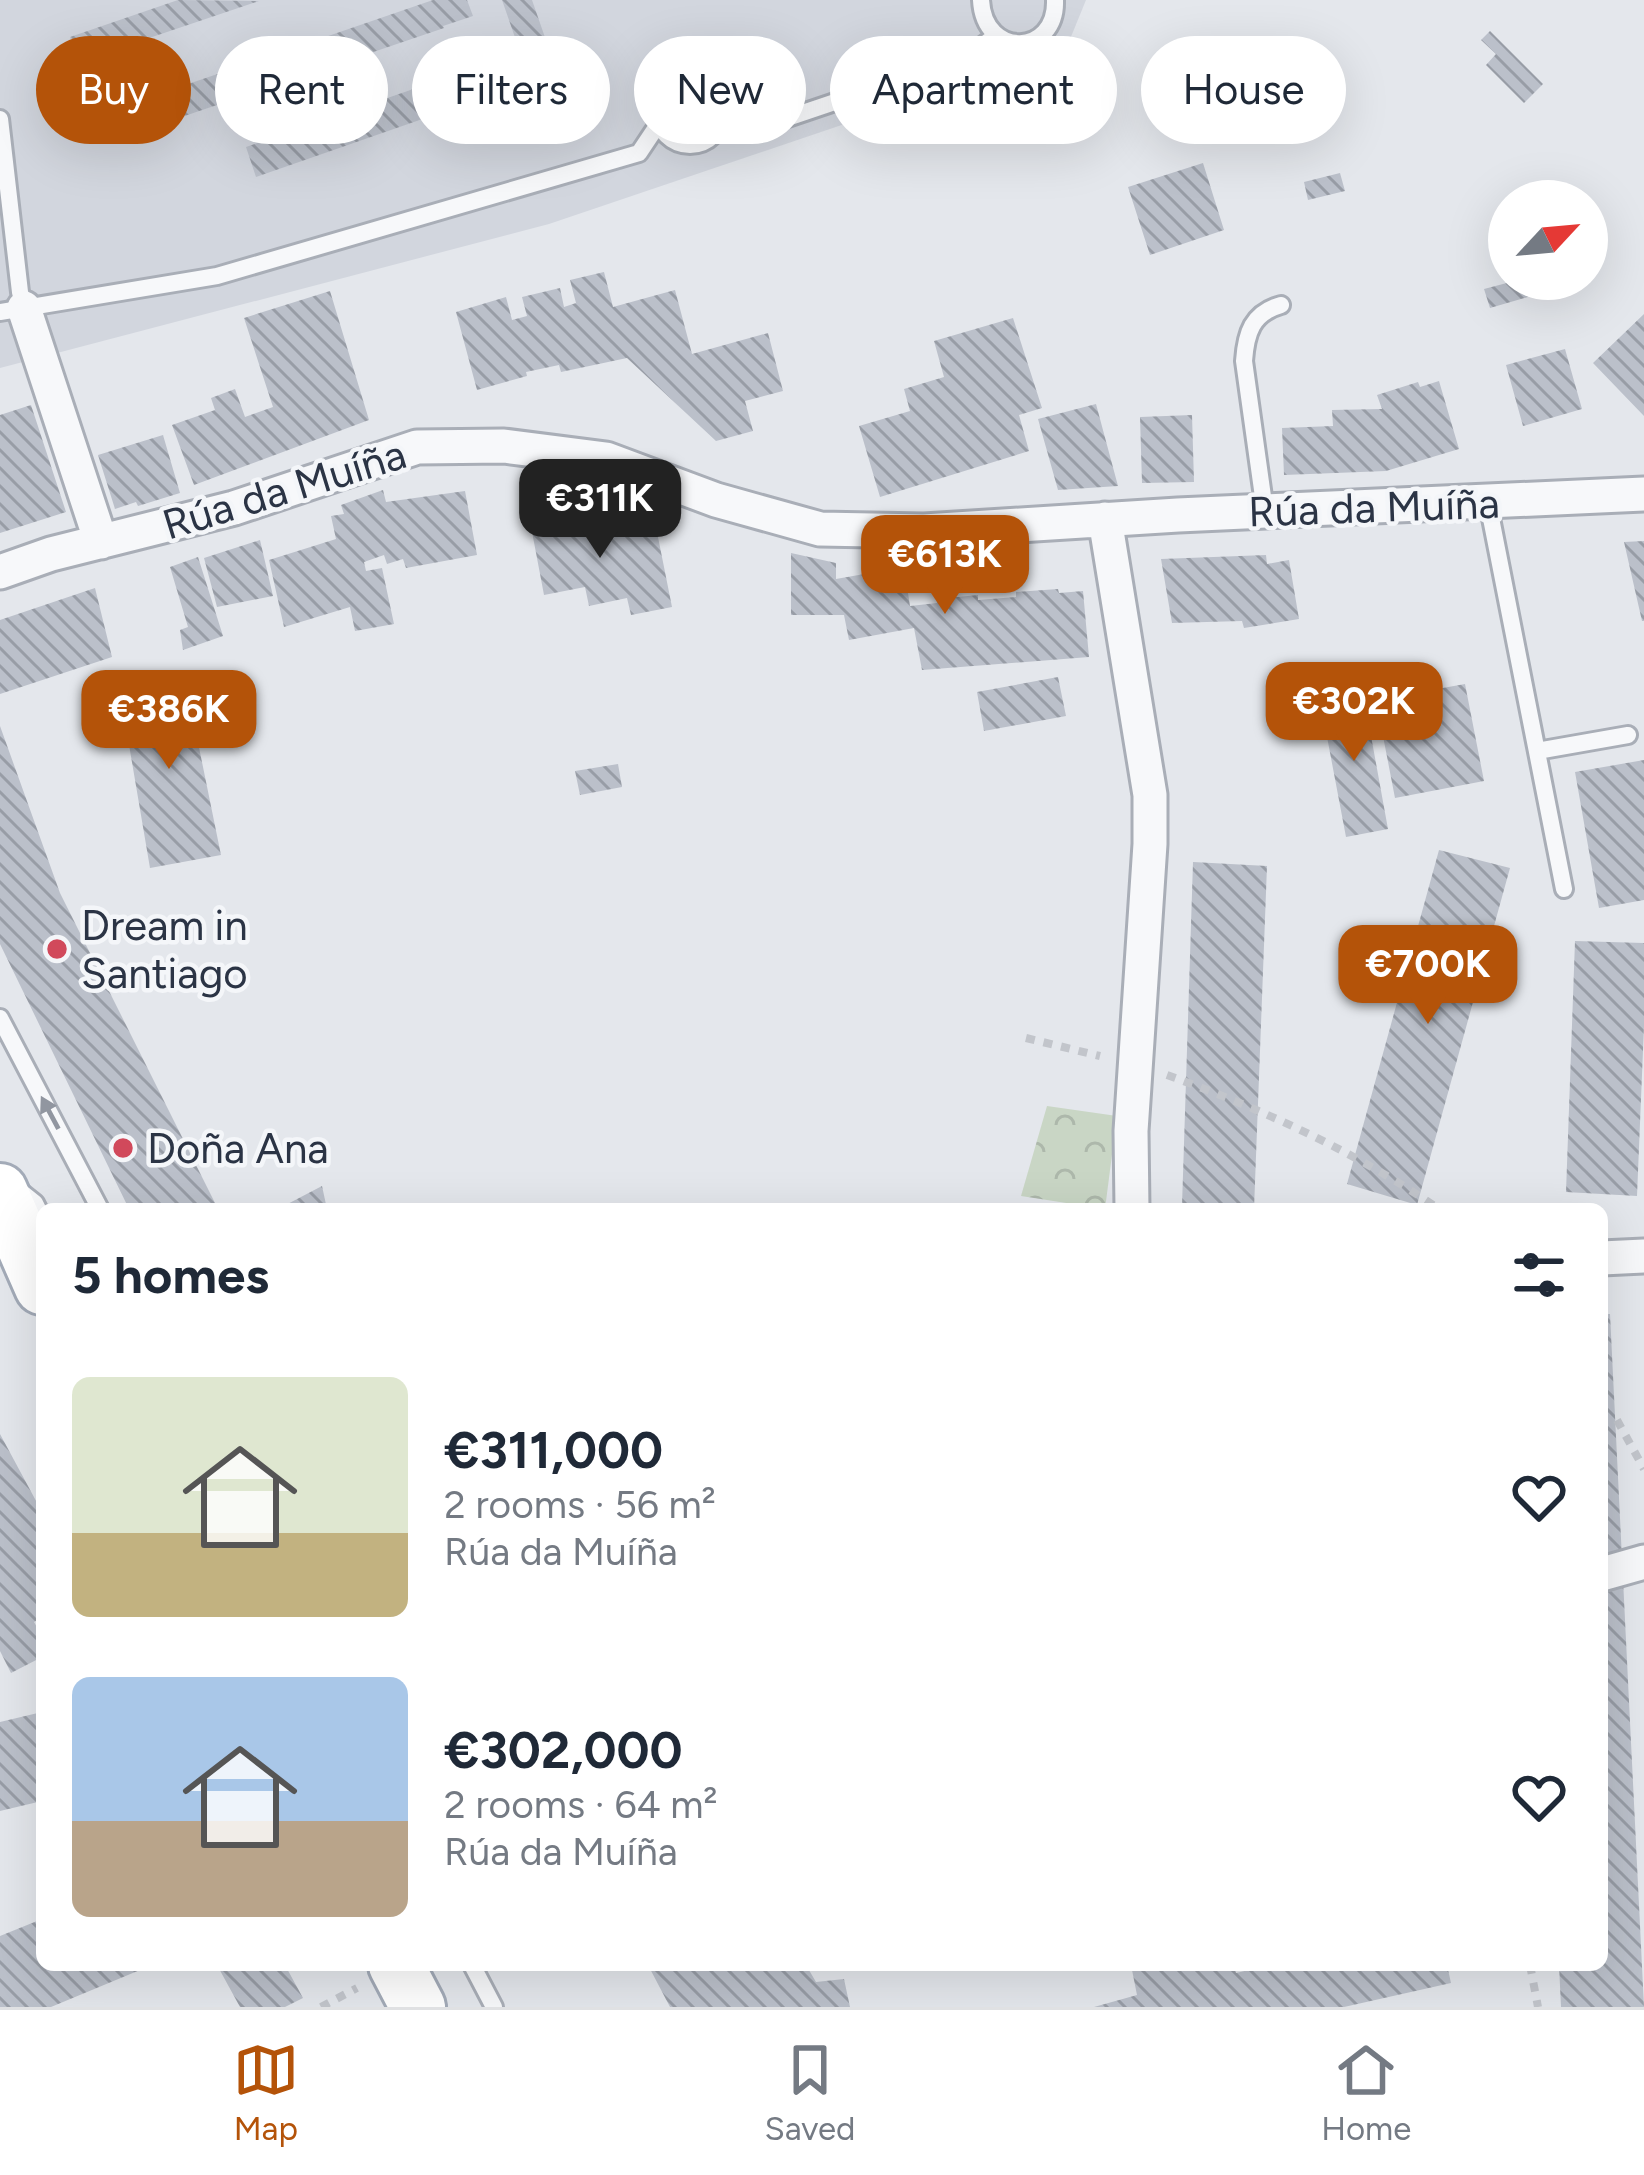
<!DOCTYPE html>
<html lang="en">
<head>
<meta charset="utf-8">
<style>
	body { margin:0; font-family:Figtree,sans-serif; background:#f6f6f7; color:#1f2937; height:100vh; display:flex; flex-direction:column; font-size:45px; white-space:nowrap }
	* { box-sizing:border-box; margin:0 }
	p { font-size:39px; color:#747a83 }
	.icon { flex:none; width:66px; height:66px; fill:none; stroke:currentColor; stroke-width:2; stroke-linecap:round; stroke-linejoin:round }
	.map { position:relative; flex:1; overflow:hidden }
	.panel { position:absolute; left:36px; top:1203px; width:1572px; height:768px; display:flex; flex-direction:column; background:#fff; border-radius:18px; box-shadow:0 12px 48px #0002 }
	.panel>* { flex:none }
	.hud { position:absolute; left:36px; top:36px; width:1572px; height:108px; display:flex; gap:24px }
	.needle { width:78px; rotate:64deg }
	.fabs { position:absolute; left:1488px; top:180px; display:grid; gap:24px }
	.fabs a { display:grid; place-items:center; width:120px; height:120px; border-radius:50%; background:#fff; box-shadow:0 12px 48px #0002; font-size:60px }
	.price { position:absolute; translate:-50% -102px; padding:0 27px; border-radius:24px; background:#b45309; color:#fff; font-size:39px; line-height:78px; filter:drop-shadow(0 3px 6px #0008) }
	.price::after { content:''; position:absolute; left:50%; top:72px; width:36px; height:27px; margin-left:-18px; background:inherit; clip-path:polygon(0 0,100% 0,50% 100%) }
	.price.active { background:#222; color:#fff }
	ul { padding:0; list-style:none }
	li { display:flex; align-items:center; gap:36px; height:300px; padding:0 36px }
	li span { display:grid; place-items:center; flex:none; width:336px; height:240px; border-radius:18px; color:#555 }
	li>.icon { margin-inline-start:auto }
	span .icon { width:144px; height:144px; fill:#fffc; stroke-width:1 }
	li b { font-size:51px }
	h2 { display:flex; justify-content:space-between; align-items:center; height:144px; padding:0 36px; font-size:51px }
	.chip { padding:0 42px; border-radius:54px; background:#fff; box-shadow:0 12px 48px #0002; font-size:42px; line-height:108px }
	.chip.active { background:#b45309; color:#fff }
	.tabs { display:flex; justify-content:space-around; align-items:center; height:168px; border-top:3px solid #e0e1e3; background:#fff; font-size:33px; color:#747a83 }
	.tabs a { display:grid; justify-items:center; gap:6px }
	.tabs .active { color:#b45309 }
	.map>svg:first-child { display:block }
	.built { fill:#d2d6de }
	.park { fill:url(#park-crowns) }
	.building { fill:url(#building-back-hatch) }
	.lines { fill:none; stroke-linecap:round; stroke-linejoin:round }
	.lane-casing { stroke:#a9aeb7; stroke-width:22 }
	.street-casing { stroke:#a9aeb7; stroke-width:39 }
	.primary-casing { stroke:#a3abb8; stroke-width:60 }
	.path { stroke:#c2c5cb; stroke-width:8; stroke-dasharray:9 9; stroke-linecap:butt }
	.lane { stroke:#f7f8fa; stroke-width:16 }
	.street { stroke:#f7f8fa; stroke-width:33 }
	.primary { stroke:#fff; stroke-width:54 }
	.oneway { fill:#9196a0 }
	.poi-dot { fill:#d1495b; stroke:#f4f6f9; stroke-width:4.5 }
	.labels { text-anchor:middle; stroke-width:9; stroke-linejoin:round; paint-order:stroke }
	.street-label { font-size:42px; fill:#2b3445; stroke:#f4f6f9 }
	.poi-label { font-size:42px; fill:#2b3445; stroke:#f4f6f9; text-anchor:start }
</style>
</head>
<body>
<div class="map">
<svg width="1644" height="2007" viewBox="0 0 1644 2007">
	<defs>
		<pattern id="park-crowns" width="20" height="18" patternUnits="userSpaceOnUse" patternTransform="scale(3)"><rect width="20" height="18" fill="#c9d6c5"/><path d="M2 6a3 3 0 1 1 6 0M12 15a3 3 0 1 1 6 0" fill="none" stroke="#adb8ab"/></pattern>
		<pattern id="building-back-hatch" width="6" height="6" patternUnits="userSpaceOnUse" patternTransform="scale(3)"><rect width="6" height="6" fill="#bbc0ca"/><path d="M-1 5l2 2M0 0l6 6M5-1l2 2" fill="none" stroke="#989da6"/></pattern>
	</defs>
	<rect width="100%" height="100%" fill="#e4e7ec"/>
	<path class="built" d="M0,0h1086l-20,49 -517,175 -549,144z"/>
	<path class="park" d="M1047,1106l70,10 -12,93 -84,-13z"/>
	<path class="building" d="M178,0l81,1 -181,61 -8,-25z
		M433,0h34l6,16 -30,10 1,2 -342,116 -10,-27z
		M502,0h30l25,72 -301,105 -10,-30 274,-95z
		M1490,31l53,53 -19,19 -38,-38 10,-11 -15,-14z
		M1203,163l21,67 -74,25 -22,-68z
		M1340,173l5,18 -37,9 -4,-18z
		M604,272l9,35 62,-17 17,64 76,-21 15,58 -38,10 8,30 -37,10 -89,-83 -66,14 -2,-7 -33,7 1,4 -50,14 -21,-78 50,-15 6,23 15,-4 -5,-19 38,-9 4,19 12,-4 -6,-23z
		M1522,279l6,18 -38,11 -6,-19z
		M330,291l39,129 -175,65 -22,-60 43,-15 -4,-12 24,-9 10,28 28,-10 -29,-89z
		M1644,314v102l-51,-53z
		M1013,318l29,90 -23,7 10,36 -149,46 -21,-71 51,-15 -6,-22 40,-12 -10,-36z
		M1565,349l17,60 -59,17 -17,-61z
		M1439,381l20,68 -73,22 -102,4 -2,-47 51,-2 -1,-16 50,-1 -5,-14 41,-13 2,5z
		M1096,404l22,82 -60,4 -20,-71z
		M31,405l35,107 -66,21v-118z
		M1192,415l2,67 -52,1 -2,-66z
		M163,435l17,58 -42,13 -2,-4 -21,7 -17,-54z
		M383,490l3,12 79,-11 12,64 -71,13 -3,-9 -16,5 -3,-9 -20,7 2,9 16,-3 12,56 -39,7 -5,-24 -66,20 -15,-67 67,-21 -5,-23 13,-2 -3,-9z
		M569,508l4,17 39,-8 4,18 40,-8 16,80 -41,8 -4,-17 -38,8 -4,-19 -41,8 -15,-79z
		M260,540l13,56 -56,11 -13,-49z
		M1644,541v80h-2l-18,-79z
		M791,553l45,10v16l68,-12 6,39 27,-3v-4l41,-4v5l38,-3v-5l42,-3 1,4 24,-2 6,66 -167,13 -8,-42 -65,12 -5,-25h-53z
		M1266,555l1,9 22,-4 10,59 -55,9 -2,-7 -70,2 -11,-64z
		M198,557l25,79 -40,14 -3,-20 8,-3 -18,-60z
		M95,588l17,69 -112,37v-74z
		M184,674l37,181 -71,13 -31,-182z
		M1058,677l8,39 -82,15 -7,-39z
		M1465,684l19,97 -89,17 -19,-98z
		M1363,692l25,137 -42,8 -26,-137z
		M0,726l60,167 158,316h-89l-129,-265z
		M1644,760v140l-45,8 -24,-136z
		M618,764l4,23 -42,8 -5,-24z
		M1439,850l71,18 -93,337 -70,-21z
		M1193,862l74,4 -13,343 -72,-3z
		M1575,941l69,2v83l-7,170 -71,-4z
		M322,1186l5,23h-49z
		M1602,1314h8l34,693h-83l-2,-42h43z
		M0,1434l42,78v105l-8,5 8,14v21l-31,16 -11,-22z
		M42,1712v89l-42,10v-89z
		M42,1919v46h110l-101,42h-51v-71z
		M217,1965h68l18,33 -18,9h-45z
		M648,1965h158l10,17 28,-3 6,28h-180z
		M1131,1965h103l2,8 34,-8h177l4,18 -107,24h-250l43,-12z"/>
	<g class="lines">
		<g class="lane-casing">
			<path id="lane" d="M981,0c3,59 76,56 74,0
				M657 112a33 33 0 1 1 66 0a33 33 0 1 1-66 0Z
				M0,119l20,173 4,16
				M721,124l37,4 210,-71 27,-21
				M0,312l217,-36 422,-123 20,-30
				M1488,503l76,386
				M1265,511l-21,-150c2,-28 8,-48 37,-56
				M1537,751l91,-16
				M0,1018l100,191
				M20,1191l15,12 7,14
				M472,1965l22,42"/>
		</g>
		<g class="street-casing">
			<path id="street" d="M24,308l77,234
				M1105,519l45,276v49l-19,287 1,78
				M0,572l51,-18 183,-46 183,-61 87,-1 102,13 110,41 104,29 104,2 254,-16 466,-21
				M1602,1258l42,-2
				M1602,1574l42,-12"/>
		</g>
		<g class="primary-casing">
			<path id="primary" d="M0,1191l42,96
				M396,1965l22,42"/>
		</g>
		<path class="path" d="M1026,1038l74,18
			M1167,1075c95,34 189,77 272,134
			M1617,1420l27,49
			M1530,1965l8,42
			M321,2007l36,-19"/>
		<use href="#lane" class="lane"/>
		<use href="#street" class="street"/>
		<use href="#primary" class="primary"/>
	</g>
	<defs><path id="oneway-solid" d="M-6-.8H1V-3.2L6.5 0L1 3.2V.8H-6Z" transform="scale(3)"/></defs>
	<use class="oneway" href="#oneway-solid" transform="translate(50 1113) rotate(-118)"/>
	<g class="poi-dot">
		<circle cx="57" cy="949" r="12"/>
		<circle cx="123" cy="1148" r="12"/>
	</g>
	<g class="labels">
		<g class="street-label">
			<text transform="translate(284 489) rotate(-17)" y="15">Rúa da Muíña</text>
			<text transform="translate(1374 507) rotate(-2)" y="15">Rúa da Muíña</text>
		</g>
		<g class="poi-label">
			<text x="81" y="940">Dream in<tspan x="81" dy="48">Santiago</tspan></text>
			<text x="147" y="1163">Doña Ana</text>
		</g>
	</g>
</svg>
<div class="fabs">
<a><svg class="needle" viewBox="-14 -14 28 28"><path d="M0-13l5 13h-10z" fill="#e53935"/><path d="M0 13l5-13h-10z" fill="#747a83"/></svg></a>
</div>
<b class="price active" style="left:600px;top:561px">€311K</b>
<b class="price" style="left:945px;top:617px">€613K</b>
<b class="price" style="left:1354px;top:764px">€302K</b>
<b class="price" style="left:169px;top:772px">€386K</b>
<b class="price" style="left:1428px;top:1027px">€700K</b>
<div class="hud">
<a class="chip active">Buy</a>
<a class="chip">Rent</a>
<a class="chip">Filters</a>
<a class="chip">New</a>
<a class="chip">Apartment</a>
<a class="chip">House</a>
</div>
<section class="panel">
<h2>5 homes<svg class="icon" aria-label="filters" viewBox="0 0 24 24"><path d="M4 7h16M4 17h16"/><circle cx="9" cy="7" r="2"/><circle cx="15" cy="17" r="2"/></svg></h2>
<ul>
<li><span style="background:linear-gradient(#dfe7d0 65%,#c2b280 0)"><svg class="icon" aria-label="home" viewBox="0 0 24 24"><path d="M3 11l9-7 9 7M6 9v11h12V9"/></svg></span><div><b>€311,000</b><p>2 rooms · 56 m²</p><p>Rúa da Muíña</p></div><svg class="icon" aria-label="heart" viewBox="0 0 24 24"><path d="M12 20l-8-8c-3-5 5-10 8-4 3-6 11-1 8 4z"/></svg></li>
<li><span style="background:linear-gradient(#a9c7e8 60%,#b9a48a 0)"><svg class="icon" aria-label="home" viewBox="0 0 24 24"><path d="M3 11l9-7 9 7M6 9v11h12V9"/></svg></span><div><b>€302,000</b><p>2 rooms · 64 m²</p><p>Rúa da Muíña</p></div><svg class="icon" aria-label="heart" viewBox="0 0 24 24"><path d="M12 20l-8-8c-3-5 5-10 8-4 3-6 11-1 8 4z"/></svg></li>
</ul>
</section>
</div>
<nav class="tabs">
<a class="active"><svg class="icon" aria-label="map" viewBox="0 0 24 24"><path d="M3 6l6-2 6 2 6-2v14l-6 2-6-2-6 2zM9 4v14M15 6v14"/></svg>Map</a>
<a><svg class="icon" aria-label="saved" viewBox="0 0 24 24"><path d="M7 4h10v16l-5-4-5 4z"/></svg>Saved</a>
<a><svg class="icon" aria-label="home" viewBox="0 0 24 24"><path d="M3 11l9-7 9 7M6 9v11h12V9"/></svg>Home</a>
</nav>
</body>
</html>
